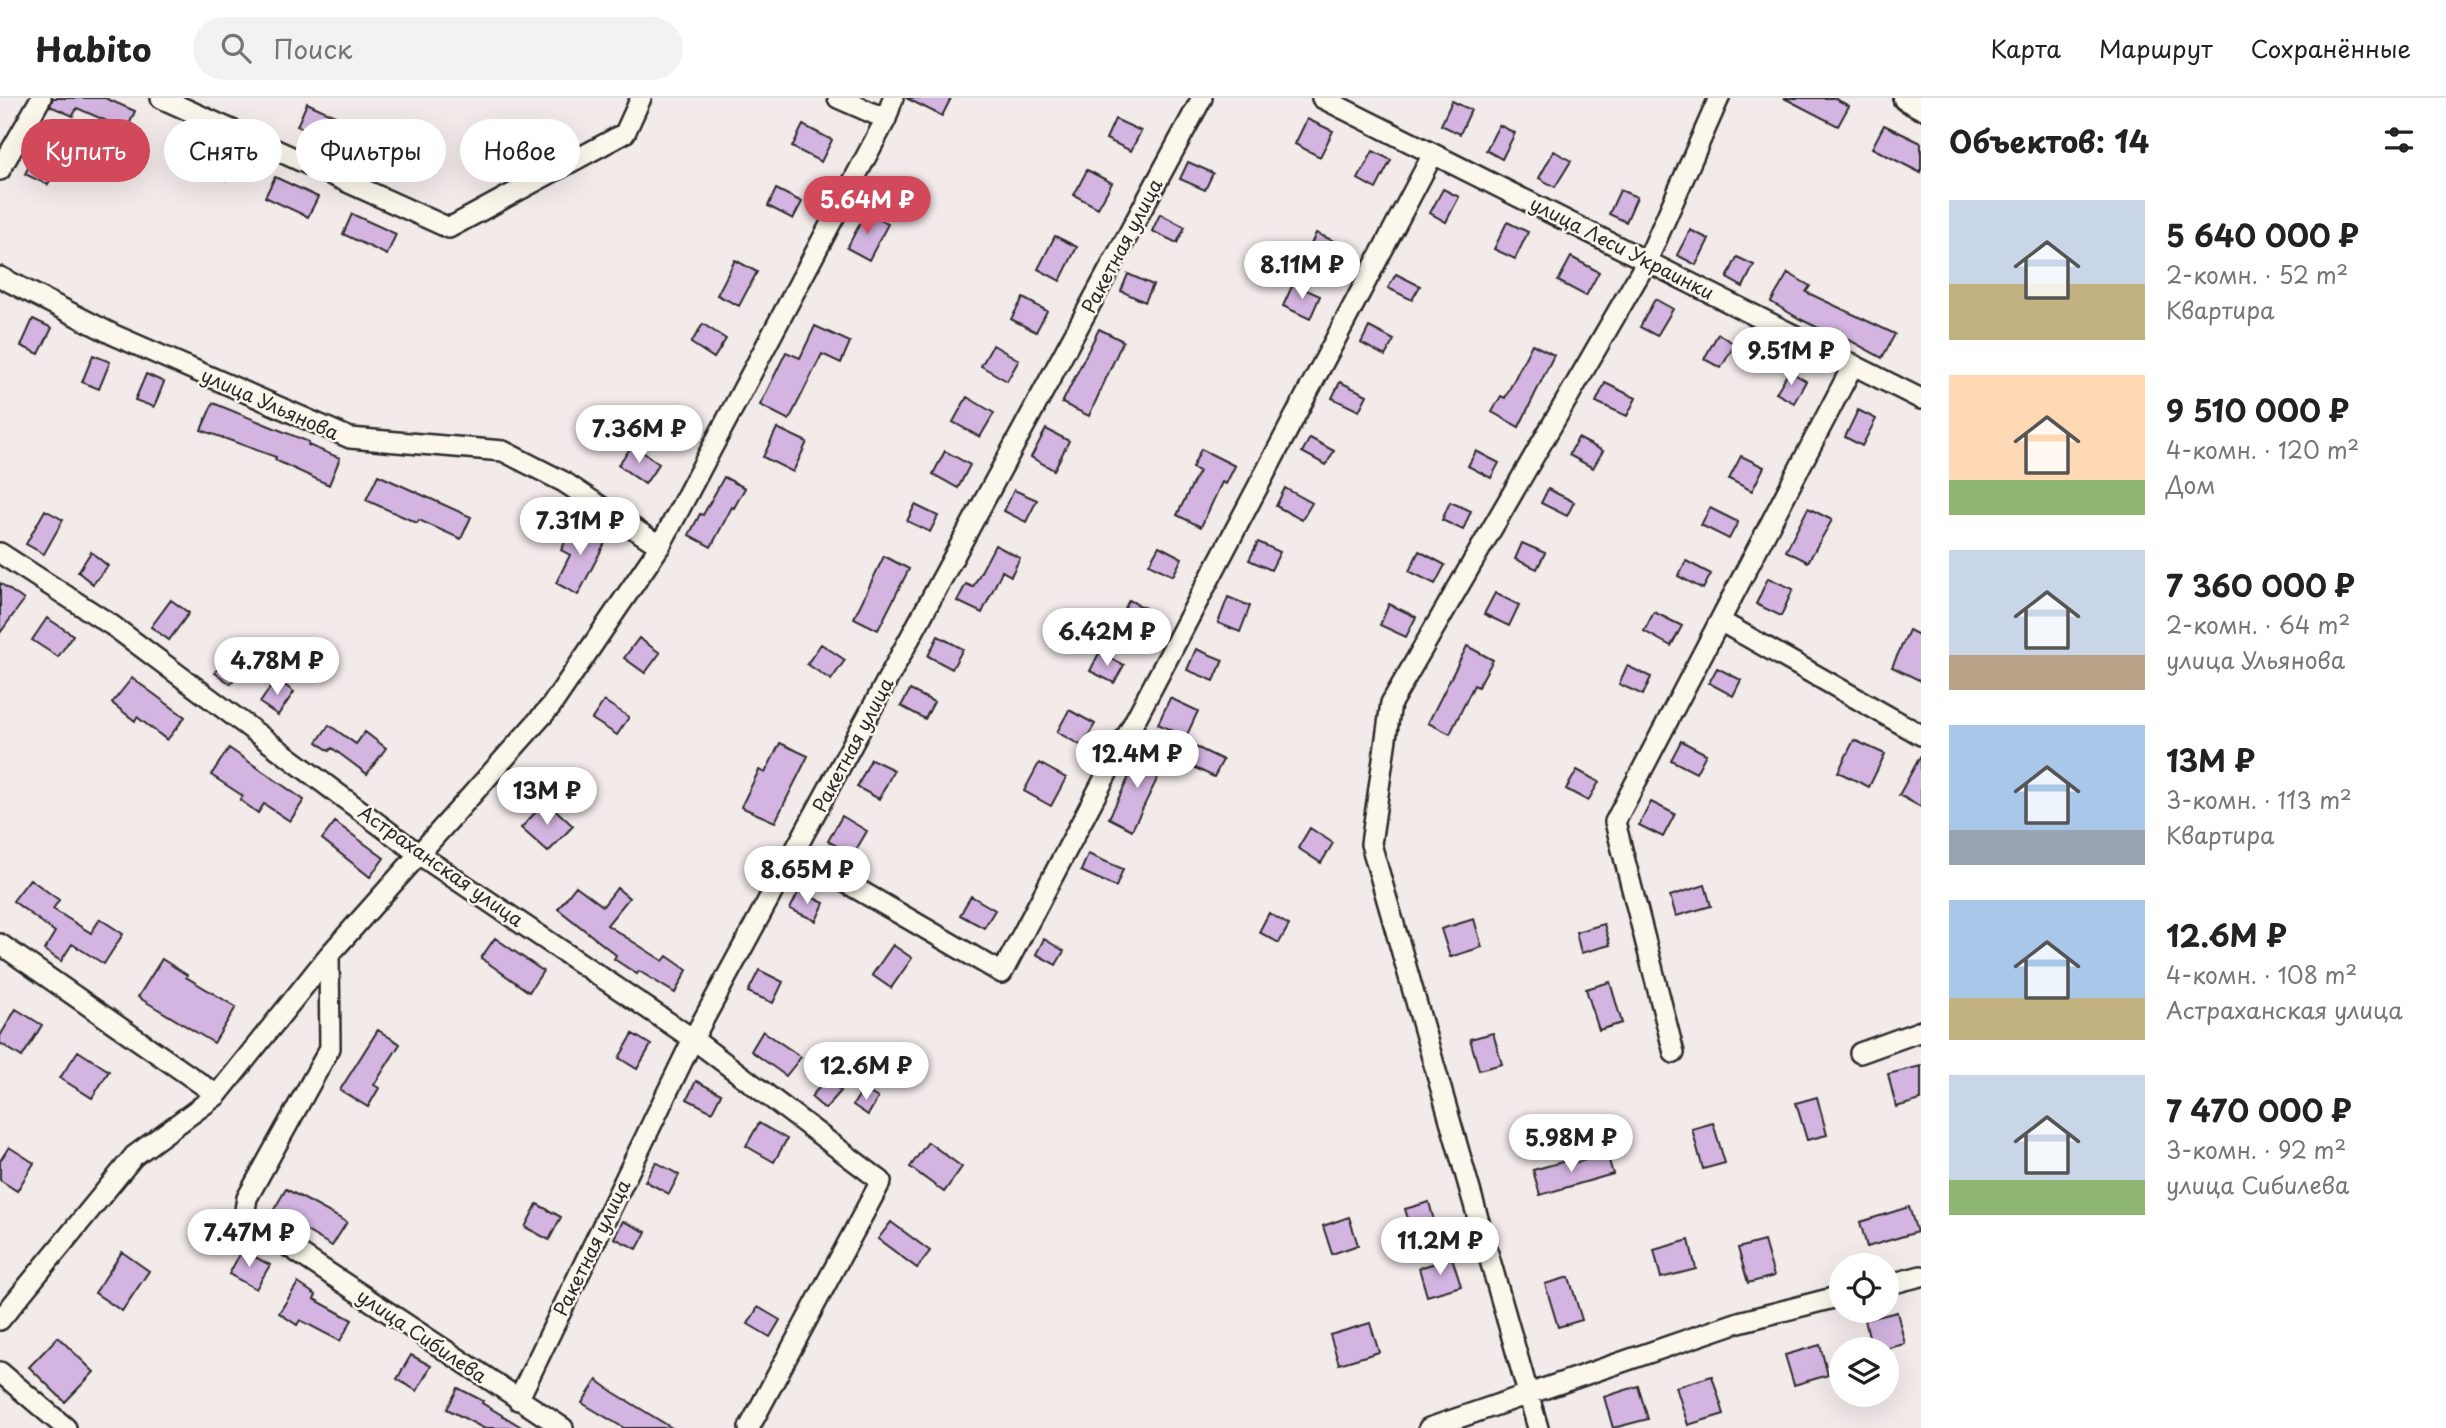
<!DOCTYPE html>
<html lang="ru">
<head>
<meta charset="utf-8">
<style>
	body { margin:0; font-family:"Playpen Sans",sans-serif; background:#f2f2f2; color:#222; height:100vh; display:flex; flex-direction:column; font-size:26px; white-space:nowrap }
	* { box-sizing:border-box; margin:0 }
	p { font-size:23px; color:#767676 }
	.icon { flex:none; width:38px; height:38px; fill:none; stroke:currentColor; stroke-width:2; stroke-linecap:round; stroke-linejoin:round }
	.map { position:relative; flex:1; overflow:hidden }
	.side { display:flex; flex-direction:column; background:#fff; width:525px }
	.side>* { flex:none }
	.guide { position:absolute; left:21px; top:21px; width:665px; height:63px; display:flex; gap:14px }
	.fabs { position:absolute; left:1829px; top:1155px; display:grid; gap:14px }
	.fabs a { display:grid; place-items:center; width:70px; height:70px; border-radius:50%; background:#fff; box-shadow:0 7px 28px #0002; font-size:35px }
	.price { position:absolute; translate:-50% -60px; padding:0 16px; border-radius:24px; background:#fff; color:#222; font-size:23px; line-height:46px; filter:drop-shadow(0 2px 4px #0008) }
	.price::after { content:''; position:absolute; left:50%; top:42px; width:21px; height:16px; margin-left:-10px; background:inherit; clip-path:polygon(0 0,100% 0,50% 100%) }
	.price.selected { background:#d1495b; color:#fff }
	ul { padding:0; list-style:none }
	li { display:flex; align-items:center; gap:21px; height:175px; padding:0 28px }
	li span { display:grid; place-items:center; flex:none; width:196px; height:140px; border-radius:0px; color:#555 }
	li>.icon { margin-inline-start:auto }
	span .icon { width:84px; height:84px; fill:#fffc; stroke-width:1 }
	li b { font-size:30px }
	h2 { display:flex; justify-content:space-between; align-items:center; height:84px; padding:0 28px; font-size:30px }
	.tag { padding:0 24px; border-radius:32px; background:#fff; box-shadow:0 7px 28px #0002; font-size:24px; line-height:63px }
	.tag.selected { background:#d1495b; color:#fff }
	header { display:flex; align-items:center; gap:42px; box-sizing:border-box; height:98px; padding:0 35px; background:#fff; border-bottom:2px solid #e0e0e0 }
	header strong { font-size:33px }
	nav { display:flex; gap:38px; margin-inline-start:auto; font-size:24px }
	.search { width:490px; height:63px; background:#f2f2f2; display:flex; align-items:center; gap:18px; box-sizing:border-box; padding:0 24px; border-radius:38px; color:#767676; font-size:26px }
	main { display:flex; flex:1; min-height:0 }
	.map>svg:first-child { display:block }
	.building { fill:#d4b5e1; stroke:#2b2b2b; stroke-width:2 }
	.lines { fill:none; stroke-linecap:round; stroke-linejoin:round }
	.minor-casing { stroke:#2b2b2b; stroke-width:24 }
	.major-casing { stroke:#2b2b2b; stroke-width:30 }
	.minor { stroke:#fbf7ec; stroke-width:19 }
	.major { stroke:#fbf7ec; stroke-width:24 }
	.labels { text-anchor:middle; stroke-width:5; stroke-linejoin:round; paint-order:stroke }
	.street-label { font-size:19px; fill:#2b2b2b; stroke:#fbf7ec }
</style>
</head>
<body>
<header>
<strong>Habito</strong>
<div class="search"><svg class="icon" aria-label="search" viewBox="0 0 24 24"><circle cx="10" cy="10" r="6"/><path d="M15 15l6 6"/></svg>Поиск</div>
<nav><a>Карта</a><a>Маршрут</a><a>Сохранённые</a></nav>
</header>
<main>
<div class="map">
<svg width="1921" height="1330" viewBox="0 0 1921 1330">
	<rect width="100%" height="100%" fill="#f3eaea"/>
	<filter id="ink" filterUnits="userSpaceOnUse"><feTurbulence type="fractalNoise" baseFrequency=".0143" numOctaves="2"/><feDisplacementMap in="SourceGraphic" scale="14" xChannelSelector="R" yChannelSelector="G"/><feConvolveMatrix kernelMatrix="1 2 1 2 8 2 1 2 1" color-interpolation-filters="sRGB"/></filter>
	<g filter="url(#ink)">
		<path class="building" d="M53,0h52l30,13 -8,19 -50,-22 -4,8 -23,-10z
			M906,0h45l-9,18z
			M1784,0h50l15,8 -11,20z
			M1452,3l19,9 -11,24 -19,-9z
			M307,5l52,24 -11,22 -51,-23z
			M1115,21l26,12 -10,20 -25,-12z
			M1307,21l26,12 -13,26 -25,-13z
			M803,27l29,15 -11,22 -29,-15z
			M1499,27l16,8 -13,26 -16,-9z
			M1884,27l37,18v30l-49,-25z
			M192,41l44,20 -10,21 -44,-20z
			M38,49l23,11 -13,27 -23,-11z
			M1373,53l18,9 -15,29 -18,-10z
			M1554,53l17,10 -16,26 -16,-9z
			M1188,64l25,11 -8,17 -25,-11z
			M1087,72l25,13 -14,25 -24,-13z
			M275,79l43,20 -10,20 -43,-20z
			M776,91l26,13 -9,17 -25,-13z
			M1443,91l16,8 -13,25 -16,-9z
			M1620,92l17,7 -11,25 -17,-8z
			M866,114l22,12 -19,36 -22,-12z
			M352,116l44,20 -9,21 -44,-21z
			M1160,116l25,13 -8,16 -25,-12z
			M1507,124l21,10 -13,27 -21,-10z
			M1690,132l19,9 -13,26 -19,-10z
			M1316,135l31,14 -10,20 -30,-14z
			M1055,138l22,11 -17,34 -22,-12z
			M1571,159l28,15 -13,24 -28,-15z
			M1737,159l17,8 -11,22 -16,-9z
			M735,162l22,12 -18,34 -22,-11z
			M1788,175l22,13 -4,6 89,42 -13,24 -40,-22 -1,3 -41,-20 -29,-17z
			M1128,176l25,11 -8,17 -24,-11z
			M1396,176l24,12 -8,14 -24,-12z
			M1293,186l27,12 -10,23 -27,-13z
			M1023,200l24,13 -11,21 -25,-13z
			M1655,201l18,10 -16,27 -17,-9z
			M33,221l19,9 -13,26 -18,-8z
			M703,226l23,15 -12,19 -23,-15z
			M815,228l35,16 -9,21 -19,-9 -33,66 -29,-15 26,-53 14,6z
			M1369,229l25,13 -9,16 -24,-13z
			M1099,231l24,12 -34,75 -27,-13z
			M1718,236l17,10 -14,24 -17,-9z
			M1532,246l22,11 -35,72 -27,-15 9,-16 4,2z
			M993,247l26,15 -12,21 -26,-15z
			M93,257l17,7 -11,27 -17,-7z
			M1789,273l17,10 -12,22 -18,-10z
			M146,276l18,8 -10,25 -19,-7z
			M1340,284l27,13 -8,16 -27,-13z
			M1605,285l31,15 -9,18 -31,-14z
			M967,299l27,16 -14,24 -27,-15z
			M213,305l96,39 -1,3 32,13 -11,27 -54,-25 1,-3 -75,-27z
			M1858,312l18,9 -14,27 -17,-9z
			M777,330l30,14 -14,30 -30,-15z
			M1046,331l23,12 -15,29 -23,-13z
			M1310,340l24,13 -8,14 -24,-13z
			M1578,340l25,13 -10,17 -24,-13z
			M633,347l26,19 -14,20 -27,-19z
			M1201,351l34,17 -9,18 -4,-2 -21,45 -24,-12 22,-44 -7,-3z
			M945,353l25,14 -12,23 -25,-14z
			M1476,353l23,12 -8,15 -23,-12z
			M1741,358l23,11 -12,24 -23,-12z
			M378,377l93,42 -10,22 -42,-19 -2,3 -51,-23z
			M724,379l21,11 -11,20 -2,-1 -21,40 -22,-12 11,-21 3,1z
			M1285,390l27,15 -10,17 -26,-14z
			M1548,391l26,13 -7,14 -26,-13z
			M1014,392l23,10 -11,22 -22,-11z
			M1450,404l21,9 -8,19 -21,-10z
			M915,407l23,11 -8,16 -23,-11z
			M1710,410l28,14 -9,17 -28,-14z
			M1808,410l24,12 -24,42 -22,-11z
			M45,412l18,10 -19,34 -18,-10z
			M575,425l32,16 -29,56 -22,-12 14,-28 -9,-5z
			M1258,444l22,10 -9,18 -22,-10z
			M1522,445l23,10 -8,16 -22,-10z
			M995,447l25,13 -9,18 -9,-5 -20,42 -25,-12 9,-17 7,3z
			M1159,448l23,12 -9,18 -24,-12z
			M1419,453l26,14 -10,19 -26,-13z
			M91,454l17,14 -15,18 -15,-12z
			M884,458l25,13 -31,61 -24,-12z
			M1686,463l25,13 -8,15 -25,-13z
			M1768,480l25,11 -12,27 -25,-12z
			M0,485l24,17 -24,33z
			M1495,495l24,12 -10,21 -25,-12z
			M1228,499l22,9 -10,26 -22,-9z
			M171,502l18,13 -20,27 -18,-13z
			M1129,502l24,12 -11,22 -24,-12z
			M1389,506l27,13 -10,20 -26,-12z
			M1654,514l28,14 -11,20 -27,-15z
			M47,520l26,17 -15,22 -26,-17z
			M1909,532l12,6v45l-29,-14z
			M938,538l25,13 -11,20 -24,-13z
			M639,540l21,15 -15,20 -21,-15z
			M821,546l24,16 -14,20 -24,-16z
			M1467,548l26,14 -15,27 -4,-2 -24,49 -22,-11z
			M231,551l16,11 -16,24 -16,-11z
			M1196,551l27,11 -9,21 -27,-11z
			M1099,555l25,12 -10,18 -24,-12z
			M1627,568l24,11 -8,18 -24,-11z
			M1717,570l24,12 -8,16 -24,-13z
			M132,580l53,39 -18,23 -30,-23 -2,4 -23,-18z
			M276,581l18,13 -16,23 -18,-12z
			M910,592l24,12 -9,17 -24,-13z
			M1170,600l28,13 -12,26 -28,-13z
			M604,603l25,16 -12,18 -25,-16z
			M1069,612l26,14 -13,22 -25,-14z
			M329,627l27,19 9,-12 21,16 -19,26 -35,-26 -3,3 -12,-9z
			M1854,642l31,14 -16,33 -31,-15z
			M1681,643l25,13 -10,19 -25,-13z
			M780,645l28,13 -33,66 -34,-15 18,-37 6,3z
			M1196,649l27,13 -9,17 -27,-13z
			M229,650l75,52 -14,21 -26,-17 -6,9 -18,-13 3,-4 -32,-21z
			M1142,652l24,11 -34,69 -23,-12z
			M1921,657v52l-22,-12z
			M871,661l23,11 -15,29 -22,-12z
			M1039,665l27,15 -15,28 -27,-15z
			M1577,672l22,12 -11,19 -22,-12z
			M546,703l27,25 -25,26 -27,-24z
			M1651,704l24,12 -12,23 -24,-12z
			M842,718l25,15 -14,24 -25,-14z
			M335,724l49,36 -14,19 -48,-38z
			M1310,730l23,15 -12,20 -23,-15z
			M1088,756l35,15 -7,18 -35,-16z
			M30,781l29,21 -6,9 38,24 9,-14 23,15 -19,30 -32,-20 -11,17 -17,-11 11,-18 -42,-31z
			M1705,787l6,21 -35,10 -6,-20z
			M576,788l27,20 14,-18 12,10 -22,27 56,36 4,-5 20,14 -12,23 -36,-22 -2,3 -23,-15 2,-4 -58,-46z
			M799,793l25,12 -8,18 -26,-12z
			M971,798l24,14 -11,18 -24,-13z
			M1269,815l20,12 -10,18 -20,-11z
			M1474,821l8,28 -32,10 -9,-28z
			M1604,826l6,21 -29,8 -5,-21z
			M495,840l48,33 -14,21 -48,-34z
			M1044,841l20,12 -8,14 -20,-11z
			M893,847l19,13 -21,30 -19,-13z
			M162,861l25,16 -1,2 50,30 -22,36 -76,-46z
			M759,872l24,12 -10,21 -25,-11z
			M1610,884l12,41 -23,7 -13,-41z
			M16,911l26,16 -20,32 -22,-14v-7z
			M378,932l22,14 -26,41 5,3 -11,19 -28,-17z
			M763,933l38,26 -15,19 -35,-25z
			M1493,935l9,31 -23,6 -9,-31z
			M633,936l18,11 -14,24 -18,-11z
			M78,953l31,20 -17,27 -32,-20z
			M1921,968v34l-25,7 -8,-33z
			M826,981l15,12 -16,18 -14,-12z
			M696,983l25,13 -9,18 -25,-13z
			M863,991l15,9 -10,17 -15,-10z
			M1817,999l10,38 -20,5 -11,-37z
			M759,1025l28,16 -13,23 -28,-16z
			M1713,1025l12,40 -22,6 -11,-40z
			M928,1044l34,25 -18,25 -34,-25z
			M9,1049l25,16 -17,28 -17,-11v-19z
			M1607,1056l6,20 -73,21 -7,-25 36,-10 1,4z
			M656,1064l23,13 -10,19 -24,-13z
			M286,1091l61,33 -15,24 -34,-20 -2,4 -26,-14z
			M1429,1104l7,26 -23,7 -8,-26z
			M537,1106l24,13 -12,23 -24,-13z
			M1909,1109l8,25 -50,15 -7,-25z
			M1349,1119l9,28 -26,9 -9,-28z
			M623,1123l23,11 -9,17 -23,-11z
			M891,1124l39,29 -13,17 -39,-29z
			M1689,1142l7,29 -35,9 -7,-28z
			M1764,1143l10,35 -26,7 -10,-35z
			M242,1152l28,15 -14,24 -27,-15z
			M122,1154l27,19 -27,40 -27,-18z
			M1452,1160l9,28 -34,10 -8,-28z
			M1569,1179l13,43 -24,7 -13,-43z
			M298,1185l18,12 -2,4 38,21 -12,21 -40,-21 -3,5 -18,-12z
			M758,1209l22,13 -10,17 -22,-13z
			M1897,1214l8,32 -21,5h-12l-7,-29z
			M1370,1225l9,29 -40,12 -9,-29z
			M58,1239l36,35 -29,30 -36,-35z
			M1820,1247l8,30 -34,10 -9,-30z
			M411,1257l20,11 -14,25 -20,-12z
			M1712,1278l12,38 -36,11 -12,-38z
			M597,1282l16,12 59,36h-48l-42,-25z
			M1638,1288l10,33 -35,9 -9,-31z
			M458,1290l25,13 -1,2 41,25h-40l-36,-19z"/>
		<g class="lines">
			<g class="minor-casing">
				<path id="minor" d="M161,0l288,130 176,-95 16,-35
					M838,0l48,21
					M1322,0l599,301
					M0,72l41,-72
					M0,179l114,58 236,103 153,13 61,31 96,64
					M0,455l113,73 307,229 273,184 188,142 -132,247
					M1720,523l201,114
					M795,755l207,120 431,-819
					M0,846l217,151
					M1674,955l-59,-231 238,-457
					M1860,955l61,-22
					M1886,1187l35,-9
					M0,1222l134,-164 83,-61 112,-140
					M0,1274l66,56
					M518,1302l175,-361 509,-941
					M563,1330l-313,-207 -5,-11 2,-12 83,-150 -1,-93 222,-249 109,-160 226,-427 7,-21
					M1429,1330l310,-106 102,-26
					M1538,1330l-167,-584 20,-141 256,-442 72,-163"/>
			</g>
			<g class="major-casing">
				<path id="major" d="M1906,0l15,8"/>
			</g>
			<use href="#minor" class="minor"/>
			<use href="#major" class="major"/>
		</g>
	</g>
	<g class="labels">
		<g class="street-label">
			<text transform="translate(1122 148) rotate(-62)" y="7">Ракетная улица</text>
			<text transform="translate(1622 150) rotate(27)" y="7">улица Леси Украинки</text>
			<text transform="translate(270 306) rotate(24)" y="7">улица Ульянова</text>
			<text transform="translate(853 647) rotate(-62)" y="7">Ракетная улица</text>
			<text transform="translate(441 768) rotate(35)" y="7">Астраханская улица</text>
			<text transform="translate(592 1150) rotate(-64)" y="7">Ракетная улица</text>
			<text transform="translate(422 1238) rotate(34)" y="7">улица Сибилева</text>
		</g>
	</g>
</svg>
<div class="fabs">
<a><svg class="icon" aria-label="locate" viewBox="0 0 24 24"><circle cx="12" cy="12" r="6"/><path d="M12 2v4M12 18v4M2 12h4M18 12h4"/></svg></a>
<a><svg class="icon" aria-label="layers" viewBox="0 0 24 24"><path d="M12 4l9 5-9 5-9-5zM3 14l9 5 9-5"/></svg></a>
</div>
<b class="price selected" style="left:867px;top:138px">5.64M ₽</b>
<b class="price" style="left:1302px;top:203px">8.11M ₽</b>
<b class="price" style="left:1791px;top:289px">9.51M ₽</b>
<b class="price" style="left:639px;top:367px">7.36M ₽</b>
<b class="price" style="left:580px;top:459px">7.31M ₽</b>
<b class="price" style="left:1107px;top:570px">6.42M ₽</b>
<b class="price" style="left:277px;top:599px">4.78M ₽</b>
<b class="price" style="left:1137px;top:692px">12.4M ₽</b>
<b class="price" style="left:547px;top:729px">13M ₽</b>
<b class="price" style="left:807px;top:808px">8.65M ₽</b>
<b class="price" style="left:866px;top:1004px">12.6M ₽</b>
<b class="price" style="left:1571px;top:1076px">5.98M ₽</b>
<b class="price" style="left:249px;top:1171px">7.47M ₽</b>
<b class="price" style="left:1440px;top:1179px">11.2M ₽</b>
<div class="guide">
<a class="tag selected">Купить</a>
<a class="tag">Снять</a>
<a class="tag">Фильтры</a>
<a class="tag">Новое</a>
</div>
</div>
<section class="side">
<h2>Объектов: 14<svg class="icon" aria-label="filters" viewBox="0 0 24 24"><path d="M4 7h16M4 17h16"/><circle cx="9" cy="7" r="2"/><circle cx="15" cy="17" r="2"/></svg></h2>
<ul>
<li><span style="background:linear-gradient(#c9d6e8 60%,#c2b280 0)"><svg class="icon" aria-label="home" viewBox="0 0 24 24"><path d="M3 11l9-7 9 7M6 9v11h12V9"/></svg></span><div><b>5 640 000 ₽</b><p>2-комн. · 52 m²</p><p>Квартира</p></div></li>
<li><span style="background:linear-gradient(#ffd9b3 75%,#8fb573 0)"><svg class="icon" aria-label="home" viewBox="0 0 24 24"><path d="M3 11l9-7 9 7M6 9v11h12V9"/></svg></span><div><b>9 510 000 ₽</b><p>4-комн. · 120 m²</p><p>Дом</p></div></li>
<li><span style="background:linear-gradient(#c9d6e8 75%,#b9a48a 0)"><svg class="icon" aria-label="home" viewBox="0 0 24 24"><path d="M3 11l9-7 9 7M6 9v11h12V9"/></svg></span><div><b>7 360 000 ₽</b><p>2-комн. · 64 m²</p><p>улица Ульянова</p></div></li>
<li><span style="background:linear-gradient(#a9c7e8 75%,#9aa5b1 0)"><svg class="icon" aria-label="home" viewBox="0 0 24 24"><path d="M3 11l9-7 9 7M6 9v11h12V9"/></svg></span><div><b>13M ₽</b><p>3-комн. · 113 m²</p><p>Квартира</p></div></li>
<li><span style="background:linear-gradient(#a9c7e8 70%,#c2b280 0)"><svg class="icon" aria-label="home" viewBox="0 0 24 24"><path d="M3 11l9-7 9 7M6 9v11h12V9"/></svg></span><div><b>12.6M ₽</b><p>4-комн. · 108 m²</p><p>Астраханская улица</p></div></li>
<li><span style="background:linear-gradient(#c9d6e8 75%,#8fb573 0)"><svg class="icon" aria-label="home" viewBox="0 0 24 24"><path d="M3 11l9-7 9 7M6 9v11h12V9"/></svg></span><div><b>7 470 000 ₽</b><p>3-комн. · 92 m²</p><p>улица Сибилева</p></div></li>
</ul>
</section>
</main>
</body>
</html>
